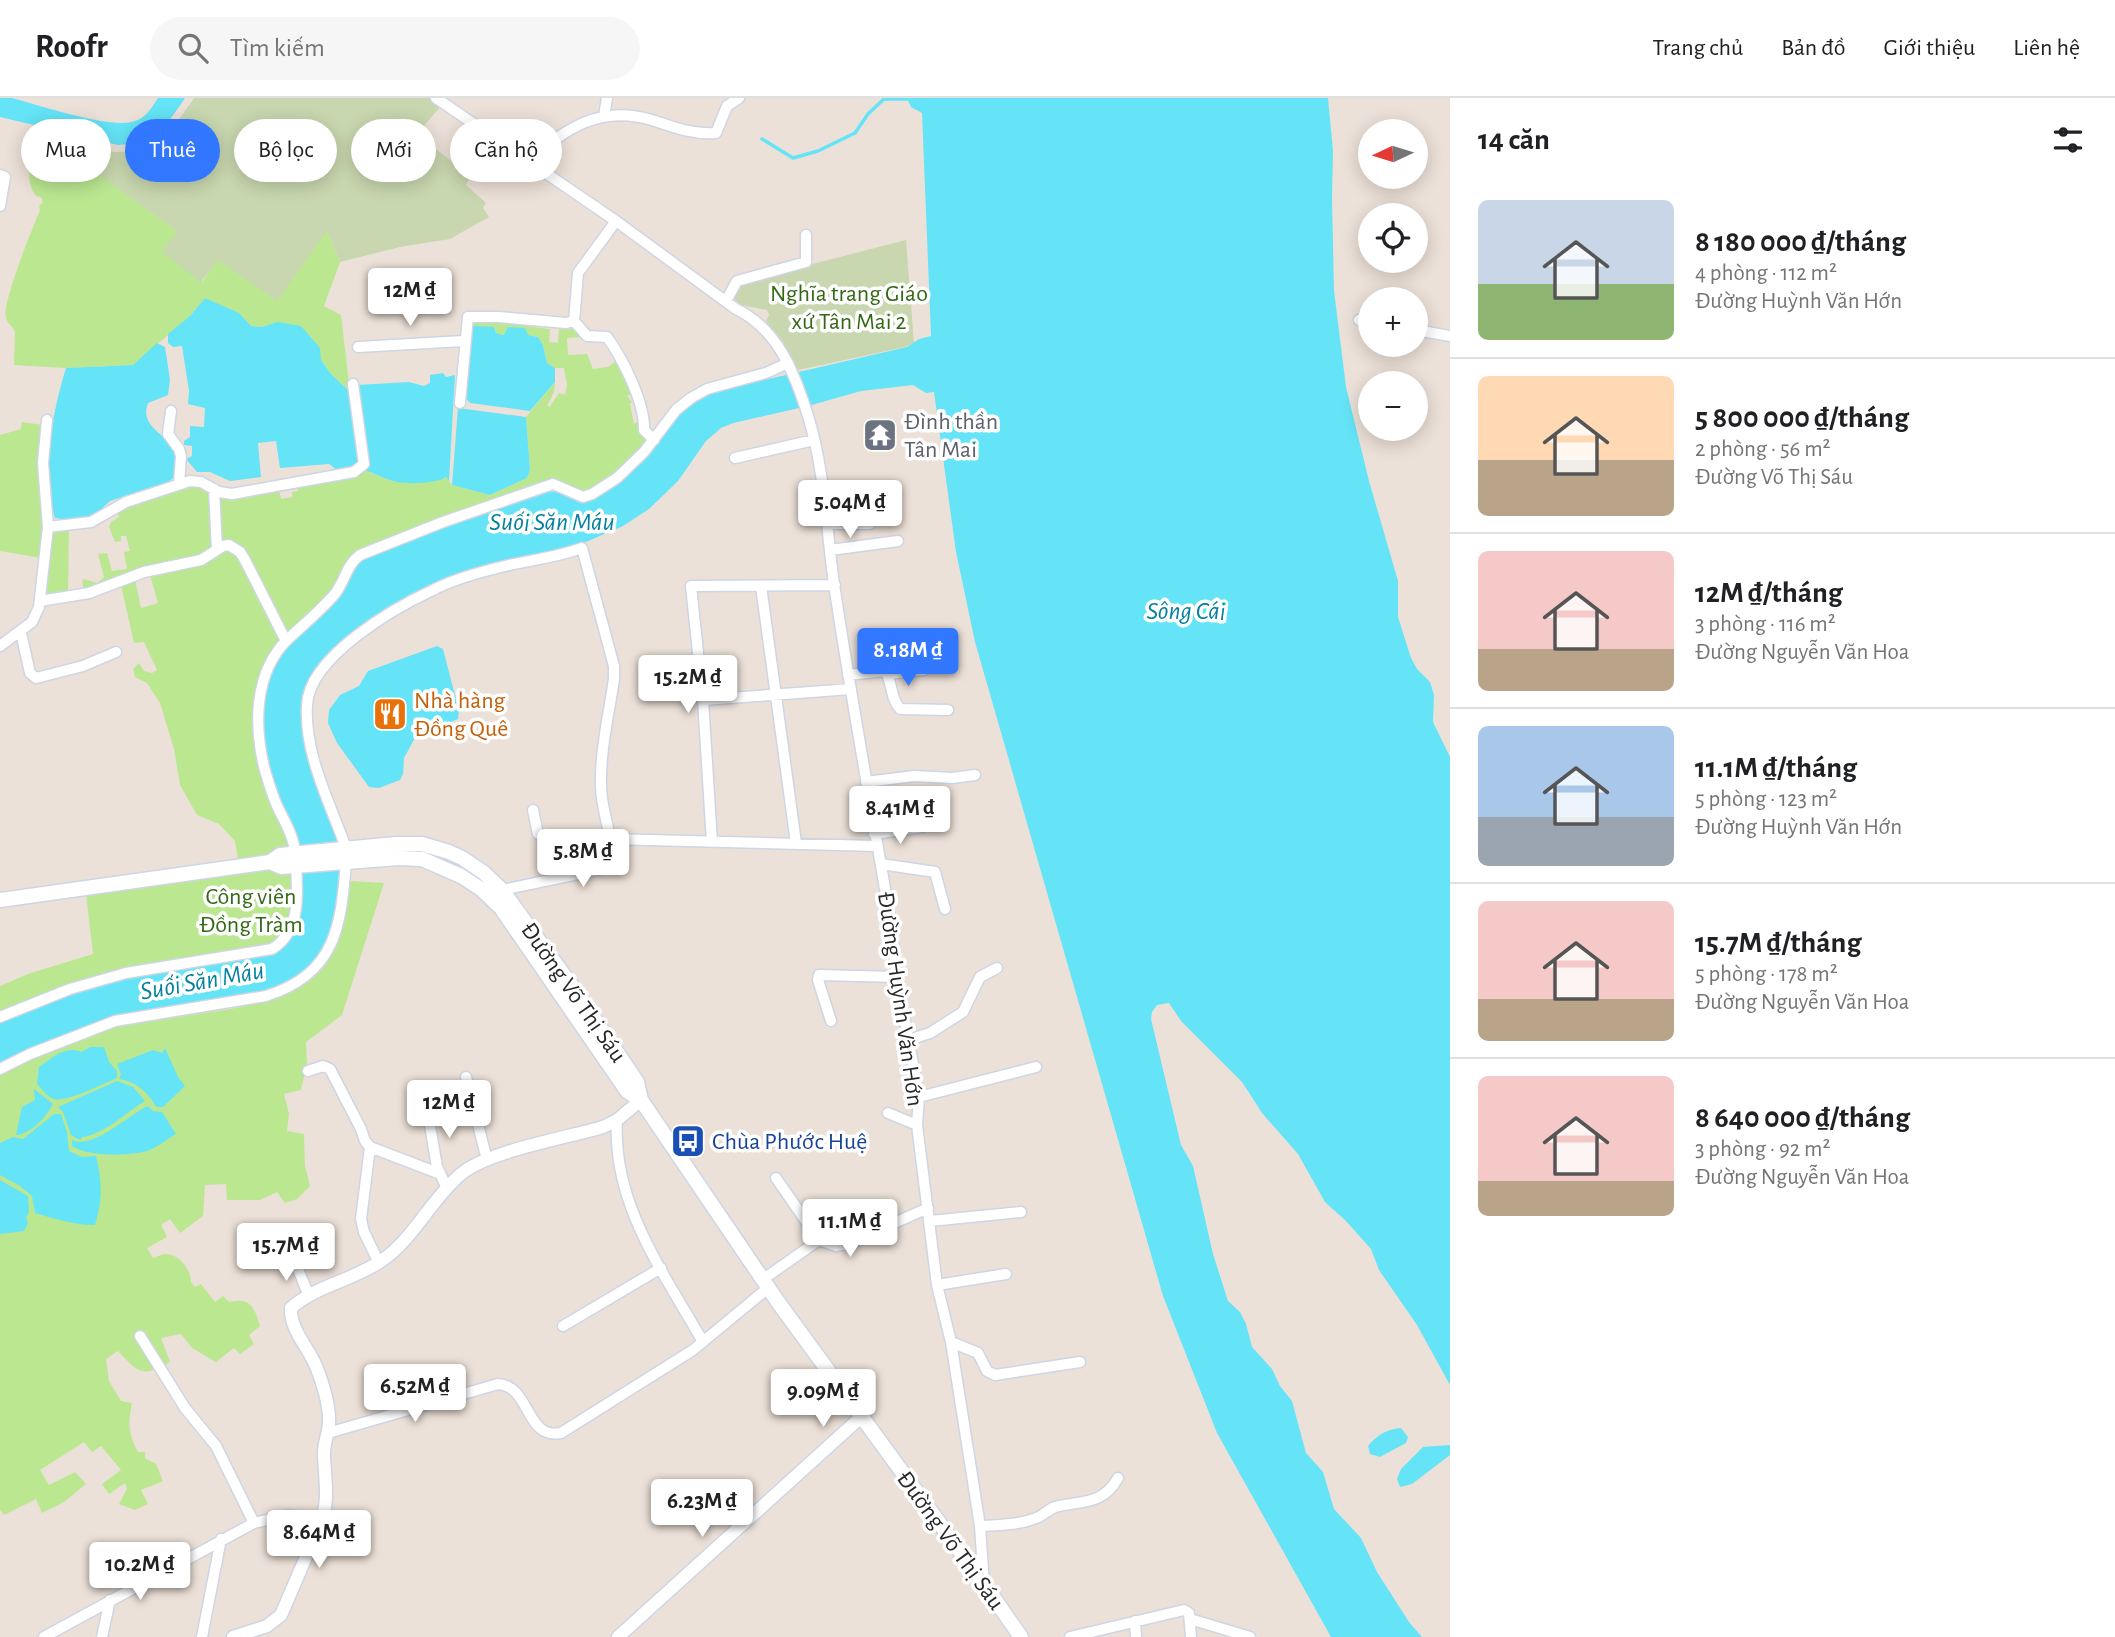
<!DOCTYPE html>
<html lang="vi">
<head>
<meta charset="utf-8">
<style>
	body { margin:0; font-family:"Alegreya Sans",sans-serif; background:#f6f6f6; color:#202124; height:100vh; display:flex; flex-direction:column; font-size:26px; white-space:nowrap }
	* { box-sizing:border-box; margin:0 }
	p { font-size:23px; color:#757577 }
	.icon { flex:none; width:38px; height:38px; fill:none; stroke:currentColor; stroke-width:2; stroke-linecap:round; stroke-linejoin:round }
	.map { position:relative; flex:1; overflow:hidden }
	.details { display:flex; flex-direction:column; background:#fff; width:665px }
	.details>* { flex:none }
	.banner { position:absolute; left:21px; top:21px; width:665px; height:63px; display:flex; gap:14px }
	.needle { width:46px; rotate:266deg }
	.controls { position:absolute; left:1358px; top:21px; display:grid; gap:14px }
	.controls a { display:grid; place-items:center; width:70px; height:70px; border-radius:50%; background:#fff; box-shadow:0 4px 18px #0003; font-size:35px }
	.price { position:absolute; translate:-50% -60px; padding:0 16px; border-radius:7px; background:#fff; color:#222; font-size:23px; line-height:46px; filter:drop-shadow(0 2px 4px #0008) }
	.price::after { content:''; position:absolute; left:50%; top:42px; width:21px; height:16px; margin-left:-10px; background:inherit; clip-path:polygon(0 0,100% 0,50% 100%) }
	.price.on { background:#3277ff; color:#fff }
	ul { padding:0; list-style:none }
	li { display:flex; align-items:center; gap:21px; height:175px; padding:0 28px }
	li+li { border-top:2px solid #e0e0e0 }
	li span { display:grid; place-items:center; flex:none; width:196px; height:140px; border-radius:10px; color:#555 }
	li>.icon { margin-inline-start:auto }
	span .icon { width:84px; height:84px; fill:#fffc; stroke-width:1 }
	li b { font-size:30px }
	h2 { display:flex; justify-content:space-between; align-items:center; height:84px; padding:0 28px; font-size:30px }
	.pill { padding:0 24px; border-radius:32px; background:#fff; box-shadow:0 4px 18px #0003; font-size:24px; line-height:63px }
	.pill.on { background:#3277ff; color:#fff }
	header { display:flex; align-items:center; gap:42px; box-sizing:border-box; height:98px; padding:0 35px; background:#fff; border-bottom:2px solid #e0e0e0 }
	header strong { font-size:33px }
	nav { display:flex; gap:38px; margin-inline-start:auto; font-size:24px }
	.search { width:490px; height:63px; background:#f6f6f6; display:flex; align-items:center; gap:18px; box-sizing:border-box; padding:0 24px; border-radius:38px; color:#757577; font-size:26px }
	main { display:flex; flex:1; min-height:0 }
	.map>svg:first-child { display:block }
	.green { fill:#bbe791 }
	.cemetery { fill:#c8d7af }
	.water { fill:#64e4f6 }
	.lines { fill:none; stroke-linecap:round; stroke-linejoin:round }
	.stream { stroke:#64e4f6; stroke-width:3.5 }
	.minor-casing { stroke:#ced5e3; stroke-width:13 }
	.tertiary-casing { stroke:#ced5e3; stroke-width:15 }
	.secondary-casing { stroke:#ced5e3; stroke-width:17 }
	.minor { stroke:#fff; stroke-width:10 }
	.tertiary { stroke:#fff; stroke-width:12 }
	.secondary { stroke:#fff; stroke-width:14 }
	.labels { text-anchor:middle; stroke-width:7; stroke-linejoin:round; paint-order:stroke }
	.park-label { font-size:24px; fill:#336915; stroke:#fff }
	.worship-label { font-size:24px; fill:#5b616d; stroke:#fff; text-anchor:start }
	.food-label { font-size:24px; fill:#c56008; stroke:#fff; text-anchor:start }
	.street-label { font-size:24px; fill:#282828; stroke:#fff }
	.transit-label { font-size:24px; fill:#164399; stroke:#fff; text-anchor:start }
	.water-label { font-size:26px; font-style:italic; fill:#05819f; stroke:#fff }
</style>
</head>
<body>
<header>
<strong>Roofr</strong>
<div class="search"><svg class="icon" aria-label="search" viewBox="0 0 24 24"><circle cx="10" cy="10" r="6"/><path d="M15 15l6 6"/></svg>Tìm kiếm</div>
<nav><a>Trang chủ</a><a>Bản đồ</a><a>Giới thiệu</a><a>Liên hệ</a></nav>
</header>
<main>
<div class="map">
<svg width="1450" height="1539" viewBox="0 0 1450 1539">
	<rect width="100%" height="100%" fill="#ece1d8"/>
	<path class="green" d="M40,37l74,17 -15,22 78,57 25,51 15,-22 110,-29 13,31 -16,44 17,9 9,77 -19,-18 -10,-14 -44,-38 -15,5 -11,-1 -13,-13 -33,-15 -15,18 -57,49 -67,3 -52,-3 1,-34c-2,-4 -8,-8 -9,-13 -5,-13 27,-91 34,-108l-1,-4 4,-4 -2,-5 -5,-1c-14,-19 -3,-40 4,-61z
		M475,222l75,9 -1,13 9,1 1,-14 13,-1 2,-3 9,12 -16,1 1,17 19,-1 6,15 15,-2 8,-6 16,33 -5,2 5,6 -2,2 4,20 7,-4 9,20 -11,14 -3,-3 -8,7 3,2c-11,9 -39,36 -53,31 -10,-3 -15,-9 -26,-11l-195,72 -8,5 -13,28 -69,78 24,184 -22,13 -30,4 -4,-23 -16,-17 -22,-9 -17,-30 -6,-36 -14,-46 -13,-20 -12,-6 -2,-8 6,-6 5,8 8,2 5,-3 -13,-28 -10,1 -13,-58 14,-6 6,29 17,-5 -8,-28 67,-19 2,-60 60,-6 2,9 11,-2v-5l6,-1 -1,-4 66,-17c10,2 17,7 27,10 11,4 47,3 56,-3l6,8 38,10 37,-17 3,-8 -4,-53 29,-35 -1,10 -7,14h3l9,-13 6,2 2,-10 -3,-17h-9l-8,-5 -4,-18 -5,-8 -10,-2h-24l-31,-9v7l-4,-1v-10z
		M22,324l21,3 1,103 -3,30 -41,-7v-116l21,-6z
		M192,386l19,7 2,57 -14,9 -115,33 -2,-9 2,-2 13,4 7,-6 -6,-23 9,-1 5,18 15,-2 -3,-17 6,-1 -4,-15h-5v5l-6,1 -6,-15 2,-5 8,-5 -2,-7z
		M69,431l-1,64 -24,3 8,-66z
		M266,769l27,4 -1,34 -7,28 -15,12 -108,17 -162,52v-28l28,-12 65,-20 -7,-60z
		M350,783l34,2 -42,132 -36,27 1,21 -6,27 -17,4 5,20 -2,17 17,3 1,32 5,20 -13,13 -12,4 -8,-11 -17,8h-33l-1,-16 -21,1 -2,31 -23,17 -10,-14 -9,6 6,12 -20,11 6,10c4,-1 8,-4 12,-4 14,-1 26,16 26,28l4,5 6,-3 14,18 8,-6 6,6c22,-5 25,5 31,24l-11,9 5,9 -14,10 -6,-6 -18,14 -24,-14 -11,-14 -20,4 9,24c-27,16 -32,11 -52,-11l-12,8 3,22 12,20 11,2c-4,20 -4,31 6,49h7v6l11,6 7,17 -22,9 7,14 -13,6 -16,-6 8,-15 -2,-6 -16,11 -7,-10 19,-14 -20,-24 -9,6 -8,-10 -44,28 9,15 26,-13 11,12 -22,18 -22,11 -6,-14 -32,16 -4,-5v-436c39,-18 76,-38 118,-48 56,-14 176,-11 209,-64 15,-25 19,-53 23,-81z"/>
	<path class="cemetery" d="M194,0h235l12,8 -24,28 34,27 18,19 -3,5 20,18 -3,5 6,9 -39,22 -50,8 -60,15 -13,-31 -50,70 -59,-41 -17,22 -39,-30 15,-21 -79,-57 16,-22c45,1 57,-21 80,-54z
		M906,142l8,103 -9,4 -107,23 -15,-28 -17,-21 3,-6 -2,-5 -26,-5 -9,-8 7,-14z"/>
	<path class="water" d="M0,0h12c27,7 100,32 123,23 11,-3 17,-14 23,-23h27c-19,28 -30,46 -67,47l-118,-28z
		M907,0h421l5,53 -1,47 2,93 12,96 23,94 29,100v36l13,41 6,11 13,13 4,13 -1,27 17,35v628l-33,-60 -38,-55 -8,-21 -25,-28 -21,-19 -27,-48 -36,-41 -20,-31 -61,-61 -12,-18 -12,2 -5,7 -1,7 30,126 12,21 20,88 15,47 12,11 6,12 6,23 20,22 8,17 12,15 14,52 17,19 11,37 27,29 16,34 32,50 13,15h-91l-114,-204 -54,-137 -188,-654 -19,-90 -22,-160 -8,1 -13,-8 -52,6 -53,15 -75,17 -12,5 -15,13 -28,40 -29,28 -26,17 -51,22 -83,17 -133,67 -53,68 40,157 -8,66 -19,38 -13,15 -23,12 -185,36 -70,28 -25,13v-43l53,-23 85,-25 142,-26 21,-56 -20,-86 -11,-34 -7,-36 -1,-25 6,-32 21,-36 73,-85 78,-31 113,-39 41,10 87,-89 27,-16 199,-46 12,-8 12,-3 -9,-223 -11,-6z
		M205,200l34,15 12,13 11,1 15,-5 24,4 19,22 1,12 10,14 19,18 9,72 -21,7 -9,-7 -49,4 -4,-27 -18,2 3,34 -31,4 -20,-9h-13l-11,-13 6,-3v-10l-8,-1v-4l6,-4v-11l14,1 1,-19 -17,-4 1,-13 -7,-45 -9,1 -5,-4v-9l22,-18z
		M473,228l21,1 2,6 8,2 4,-8 17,1 3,7 10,2 5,8 4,18 8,5v14l-25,29 -60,-8 -5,-6z
		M157,245l8,4 5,33 -2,15 -20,8c-9,23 17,30 25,46 4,8 2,19 2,28l-7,5 -58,19 -13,12 -12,6 -17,1 -13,-2c-14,-47 -3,-104 11,-150l67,-3z
		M443,275l3,4 9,-2 -6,106 -3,-4c-9,7 -45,8 -56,3 -10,-3 -17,-8 -27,-10l-6,-85 52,-3 15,4 6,-3v-8z
		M458,310l68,9 4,53 -3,8 -37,17 -38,-10z
		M437,548l6,3 16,62 -1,8 -42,17 -12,22 -1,16 -3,6 -21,8 -10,-1 -32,-44 -9,-20 1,-13 11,-15 19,-9 9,-15z
		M90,949h14l5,15 8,9v7c-12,5 -52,25 -63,21 -7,-2 -12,-10 -17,-15l2,-17c13,-9 26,-22 42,-15z
		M165,950l13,29 7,9 -22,21h-7c-7,-14 -21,-26 -37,-28l2,-5 -4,-10 36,-14 9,3z
		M117,983l16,6 12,14c-18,11 -42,34 -63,36l-2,3 -9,-5 -8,-23 -5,-5z
		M34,991l19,15c-7,13 -22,30 -37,31l6,-28 13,-7z
		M148,1008l5,5 9,1 14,22c-9,5 -19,14 -29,17 -19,5 -59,6 -75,-5v-6c21,10 56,-25 76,-34z
		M54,1016h7l6,18 2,19 13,6 14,-1c6,27 7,42 -1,69 -21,0 -39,-6 -60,-12l-3,-17 -12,-10 -20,-11v-32l13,-6 10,2z
		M0,1082l28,16 1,16 -3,5 2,6 -4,8 -24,3z
		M1401,1330l7,9 -2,6 -26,14 -10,-3 -2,-8c9,-11 19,-17 33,-18z
		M1450,1347v10l-38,29 -12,3 -3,-8 4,-10 22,-22z"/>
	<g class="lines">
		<path class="stream" d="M762,41l31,19 25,-7 37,-18 13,-19 16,-15h24"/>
		<g class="minor-casing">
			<path id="minor" d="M436,0l180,123 120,88c42,20 59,65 72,107 17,55 18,111 26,168 17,114 38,227 57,340l6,53 22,120 -2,28 20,160 14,57 29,184 4,58
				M604,18l3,-18
				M528,63c38,-32 71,-57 124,-41 21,7 41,15 64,13l11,-27 12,-8
				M0,77l5,2 -5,29
				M726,203l11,-20 69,-19v-27
				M1359,222l11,2
				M574,223l13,15 20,1c16,22 38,66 37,93l10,10
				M1416,232l34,6
				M358,249l106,-6
				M460,305l8,-86h30l68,6 8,-2 4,-48 38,-52
				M171,313l-3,23 11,15 2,7 -2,28
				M735,360l79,-18
				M214,391l3,61
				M828,426h42
				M48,429l43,-5 35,-20 64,-21 11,1 18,10 13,2 122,-22 10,-8 -11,-80
				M830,452l68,-9
				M761,488l35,257
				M40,503l49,-8 55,-21 57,-12 22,-14 6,-1 11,7 5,8 41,81
				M21,535l9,40 6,5 47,-12 33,-14
				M0,548l32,-24 7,-15 9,-80 -5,-64 4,-43
				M888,576l36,-4
				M848,577l37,-4c8,12 5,27 15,38l48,1
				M703,602l148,-11
				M866,684l48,-6 38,2 23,-3
				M533,712l5,24 16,7 56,-6
				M874,736l48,-7
				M611,741l265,7
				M712,744l-9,-142 -12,-114 144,-1
				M346,750c-16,-45 -42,-94 -39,-143 2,-48 87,-97 126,-115 17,-9 37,-15 56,-20 30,-9 63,-11 93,-22l32,118v13c-5,35 -14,71 -13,107 0,28 15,53 8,80l-7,3 -100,21
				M295,755c-1,-16 -10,-31 -17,-45 -6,-13 -10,-27 -14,-41 -10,-42 -10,-94 23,-127 16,-15 33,-29 47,-45 11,-13 12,-30 26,-40l83,-33 110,-38 30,13 9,-3 25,-16 27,-26 32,-42 15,-12 16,-9 59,-16 22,-10
				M881,766l54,8 10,37
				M0,919l70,-28 56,-16 146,-24c28,-17 26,-53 24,-83
				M831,923l-13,-41 1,-5 78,2
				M908,942l22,-7 33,-21 17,-35 17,-9
				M0,971l30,-15 85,-33 151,-25c70,-22 75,-70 80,-134
				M308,973l15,-5 7,3 31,60 4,12 5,6 68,26
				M466,979l21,83
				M919,999l117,-30
				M426,1004l11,65 10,21
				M888,1015l29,12
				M617,1022c-5,84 47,153 86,222
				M370,1049l-9,72 3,13 15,31
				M776,1080l43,62
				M930,1123l91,-9
				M293,1159l16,39
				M762,1182l57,-40 17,6 11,-2 81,-36
				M937,1187l69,-11
				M563,1228l98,-58
				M140,1238l45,72 31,38 38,77
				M951,1244l27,11 9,18 8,4 85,-13
				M328,1335l170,-49c33,2 27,56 63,49l132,-83 75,-62
				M980,1428c19,-1 39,-1 56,-8 7,-2 11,-8 19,-11 27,-7 47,-1 63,-29
				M1190,1521l60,18
				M1135,1523l1,16
				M44,1539l210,-114 35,-8 33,5
				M102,1539l8,-37
				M202,1539l19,-98
				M1070,1539l114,-27 5,3 2,24"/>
		</g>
		<g class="tertiary-casing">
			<path id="tertiary" d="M233,1539l34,-11 14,-11 41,-95c7,-22 3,-41 2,-64 -1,-11 4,-21 5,-32 1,-19 -6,-40 -13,-58 -8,-19 -26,-36 -25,-58 26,-23 63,-28 90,-47 33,-22 50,-62 80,-87 27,-23 105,-36 142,-47l14,-7 24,-20
				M618,1539l243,-220"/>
		</g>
		<g class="secondary-casing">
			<path id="secondary" d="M270,764l11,5 118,-9 23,1 39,17 20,13 20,19 126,183 14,9
				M0,802l270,-38 10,-7 116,-11h26l27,8 13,6 21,14 19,18 75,103 60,89 4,18 137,202 206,282 37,53"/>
		</g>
		<use href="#minor" class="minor"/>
		<use href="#tertiary" class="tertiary"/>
		<use href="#secondary" class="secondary"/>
	</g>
	<defs>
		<g id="temple-square" transform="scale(1.75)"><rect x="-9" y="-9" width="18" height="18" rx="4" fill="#6b7280" stroke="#fff"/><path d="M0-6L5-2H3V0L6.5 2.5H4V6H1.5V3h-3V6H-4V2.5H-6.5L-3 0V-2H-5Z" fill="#fff"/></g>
		<g id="restaurant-square" transform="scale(1.75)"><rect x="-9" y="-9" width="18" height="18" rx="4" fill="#e8710a" stroke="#fff"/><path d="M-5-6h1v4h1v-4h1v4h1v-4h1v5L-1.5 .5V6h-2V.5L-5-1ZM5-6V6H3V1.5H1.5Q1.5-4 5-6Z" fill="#fff"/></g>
		<g id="bus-square" transform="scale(1.75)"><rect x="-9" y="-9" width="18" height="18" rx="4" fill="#1a4fb4" stroke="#fff"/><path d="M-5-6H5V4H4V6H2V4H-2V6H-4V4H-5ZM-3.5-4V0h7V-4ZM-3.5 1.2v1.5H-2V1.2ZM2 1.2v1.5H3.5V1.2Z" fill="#fff"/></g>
	</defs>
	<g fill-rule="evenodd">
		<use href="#temple-square" x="880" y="337"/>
		<use href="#restaurant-square" x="390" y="616"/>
		<use href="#bus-square" x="688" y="1043"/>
	</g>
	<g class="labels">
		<g class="park-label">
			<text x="849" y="203">Nghĩa trang Giáo<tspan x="849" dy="28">xứ Tân Mai 2</tspan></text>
			<text x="251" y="806">Công viên<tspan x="251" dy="28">Đồng Tràm</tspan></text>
		</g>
		<g class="worship-label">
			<text x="904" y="331">Đình thần<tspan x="904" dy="28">Tân Mai</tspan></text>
		</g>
		<g class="food-label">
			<text x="414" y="610">Nhà hàng<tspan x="414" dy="28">Đồng Quê</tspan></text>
		</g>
		<g class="street-label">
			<text transform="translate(574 894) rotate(55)" y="8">Đường Võ Thị Sáu</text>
			<text transform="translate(901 901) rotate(82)" y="8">Đường Huỳnh Văn Hớn</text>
			<text transform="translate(951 1442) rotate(54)" y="8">Đường Võ Thị Sáu</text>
		</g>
		<g class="transit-label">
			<text x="712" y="1051">Chùa Phước Huệ</text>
		</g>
		<g class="water-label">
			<text x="552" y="432">Suối Săn Máu</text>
			<text x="1186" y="521">Sông Cái</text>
			<text transform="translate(202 882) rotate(-10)" y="9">Suối Săn Máu</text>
		</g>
	</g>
</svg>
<div class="controls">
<a><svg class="needle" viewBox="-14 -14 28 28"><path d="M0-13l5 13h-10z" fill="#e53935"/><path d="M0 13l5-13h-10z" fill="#757577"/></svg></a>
<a><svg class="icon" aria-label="locate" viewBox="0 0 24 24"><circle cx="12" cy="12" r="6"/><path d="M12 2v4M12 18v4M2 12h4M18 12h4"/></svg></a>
<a>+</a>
<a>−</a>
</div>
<b class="price" style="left:410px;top:230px">12M ₫</b>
<b class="price" style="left:850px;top:442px">5.04M ₫</b>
<b class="price on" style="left:908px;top:590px">8.18M ₫</b>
<b class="price" style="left:688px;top:617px">15.2M ₫</b>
<b class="price" style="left:900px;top:748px">8.41M ₫</b>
<b class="price" style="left:583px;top:791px">5.8M ₫</b>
<b class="price" style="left:449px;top:1042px">12M ₫</b>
<b class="price" style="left:850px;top:1161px">11.1M ₫</b>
<b class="price" style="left:286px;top:1185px">15.7M ₫</b>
<b class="price" style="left:415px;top:1326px">6.52M ₫</b>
<b class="price" style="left:823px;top:1331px">9.09M ₫</b>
<b class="price" style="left:702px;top:1441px">6.23M ₫</b>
<b class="price" style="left:319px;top:1472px">8.64M ₫</b>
<b class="price" style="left:140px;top:1504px">10.2M ₫</b>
<div class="banner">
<a class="pill">Mua</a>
<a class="pill on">Thuê</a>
<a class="pill">Bộ lọc</a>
<a class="pill">Mới</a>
<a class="pill">Căn hộ</a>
</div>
</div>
<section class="details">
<h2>14 căn<svg class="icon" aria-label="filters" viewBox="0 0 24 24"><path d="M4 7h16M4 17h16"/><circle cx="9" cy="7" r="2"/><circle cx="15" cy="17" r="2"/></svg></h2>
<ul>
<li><span style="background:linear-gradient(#c9d6e8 60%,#8fb573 0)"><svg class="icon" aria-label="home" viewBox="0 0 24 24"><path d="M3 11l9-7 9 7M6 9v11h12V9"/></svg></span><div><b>8 180 000 ₫/tháng</b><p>4 phòng · 112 m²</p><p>Đường Huỳnh Văn Hớn</p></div></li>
<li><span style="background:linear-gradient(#ffd9b3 60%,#b9a48a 0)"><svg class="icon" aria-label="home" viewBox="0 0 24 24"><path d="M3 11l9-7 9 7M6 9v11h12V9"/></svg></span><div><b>5 800 000 ₫/tháng</b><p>2 phòng · 56 m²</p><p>Đường Võ Thị Sáu</p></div></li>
<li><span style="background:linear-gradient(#f6c9c9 70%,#b9a48a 0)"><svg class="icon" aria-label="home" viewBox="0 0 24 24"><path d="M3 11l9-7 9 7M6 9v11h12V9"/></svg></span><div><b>12M ₫/tháng</b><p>3 phòng · 116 m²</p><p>Đường Nguyễn Văn Hoa</p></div></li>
<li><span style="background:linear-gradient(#a9c7e8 65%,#9aa5b1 0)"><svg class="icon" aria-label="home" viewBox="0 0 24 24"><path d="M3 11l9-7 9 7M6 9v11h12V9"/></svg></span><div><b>11.1M ₫/tháng</b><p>5 phòng · 123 m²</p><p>Đường Huỳnh Văn Hớn</p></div></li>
<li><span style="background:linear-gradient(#f6c9c9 70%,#b9a48a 0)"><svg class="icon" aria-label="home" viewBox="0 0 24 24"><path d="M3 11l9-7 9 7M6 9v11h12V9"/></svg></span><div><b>15.7M ₫/tháng</b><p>5 phòng · 178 m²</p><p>Đường Nguyễn Văn Hoa</p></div></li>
<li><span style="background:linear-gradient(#f6c9c9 75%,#b9a48a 0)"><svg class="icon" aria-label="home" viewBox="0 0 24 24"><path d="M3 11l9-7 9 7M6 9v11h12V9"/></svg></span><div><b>8 640 000 ₫/tháng</b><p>3 phòng · 92 m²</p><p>Đường Nguyễn Văn Hoa</p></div></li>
</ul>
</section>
</main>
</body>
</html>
